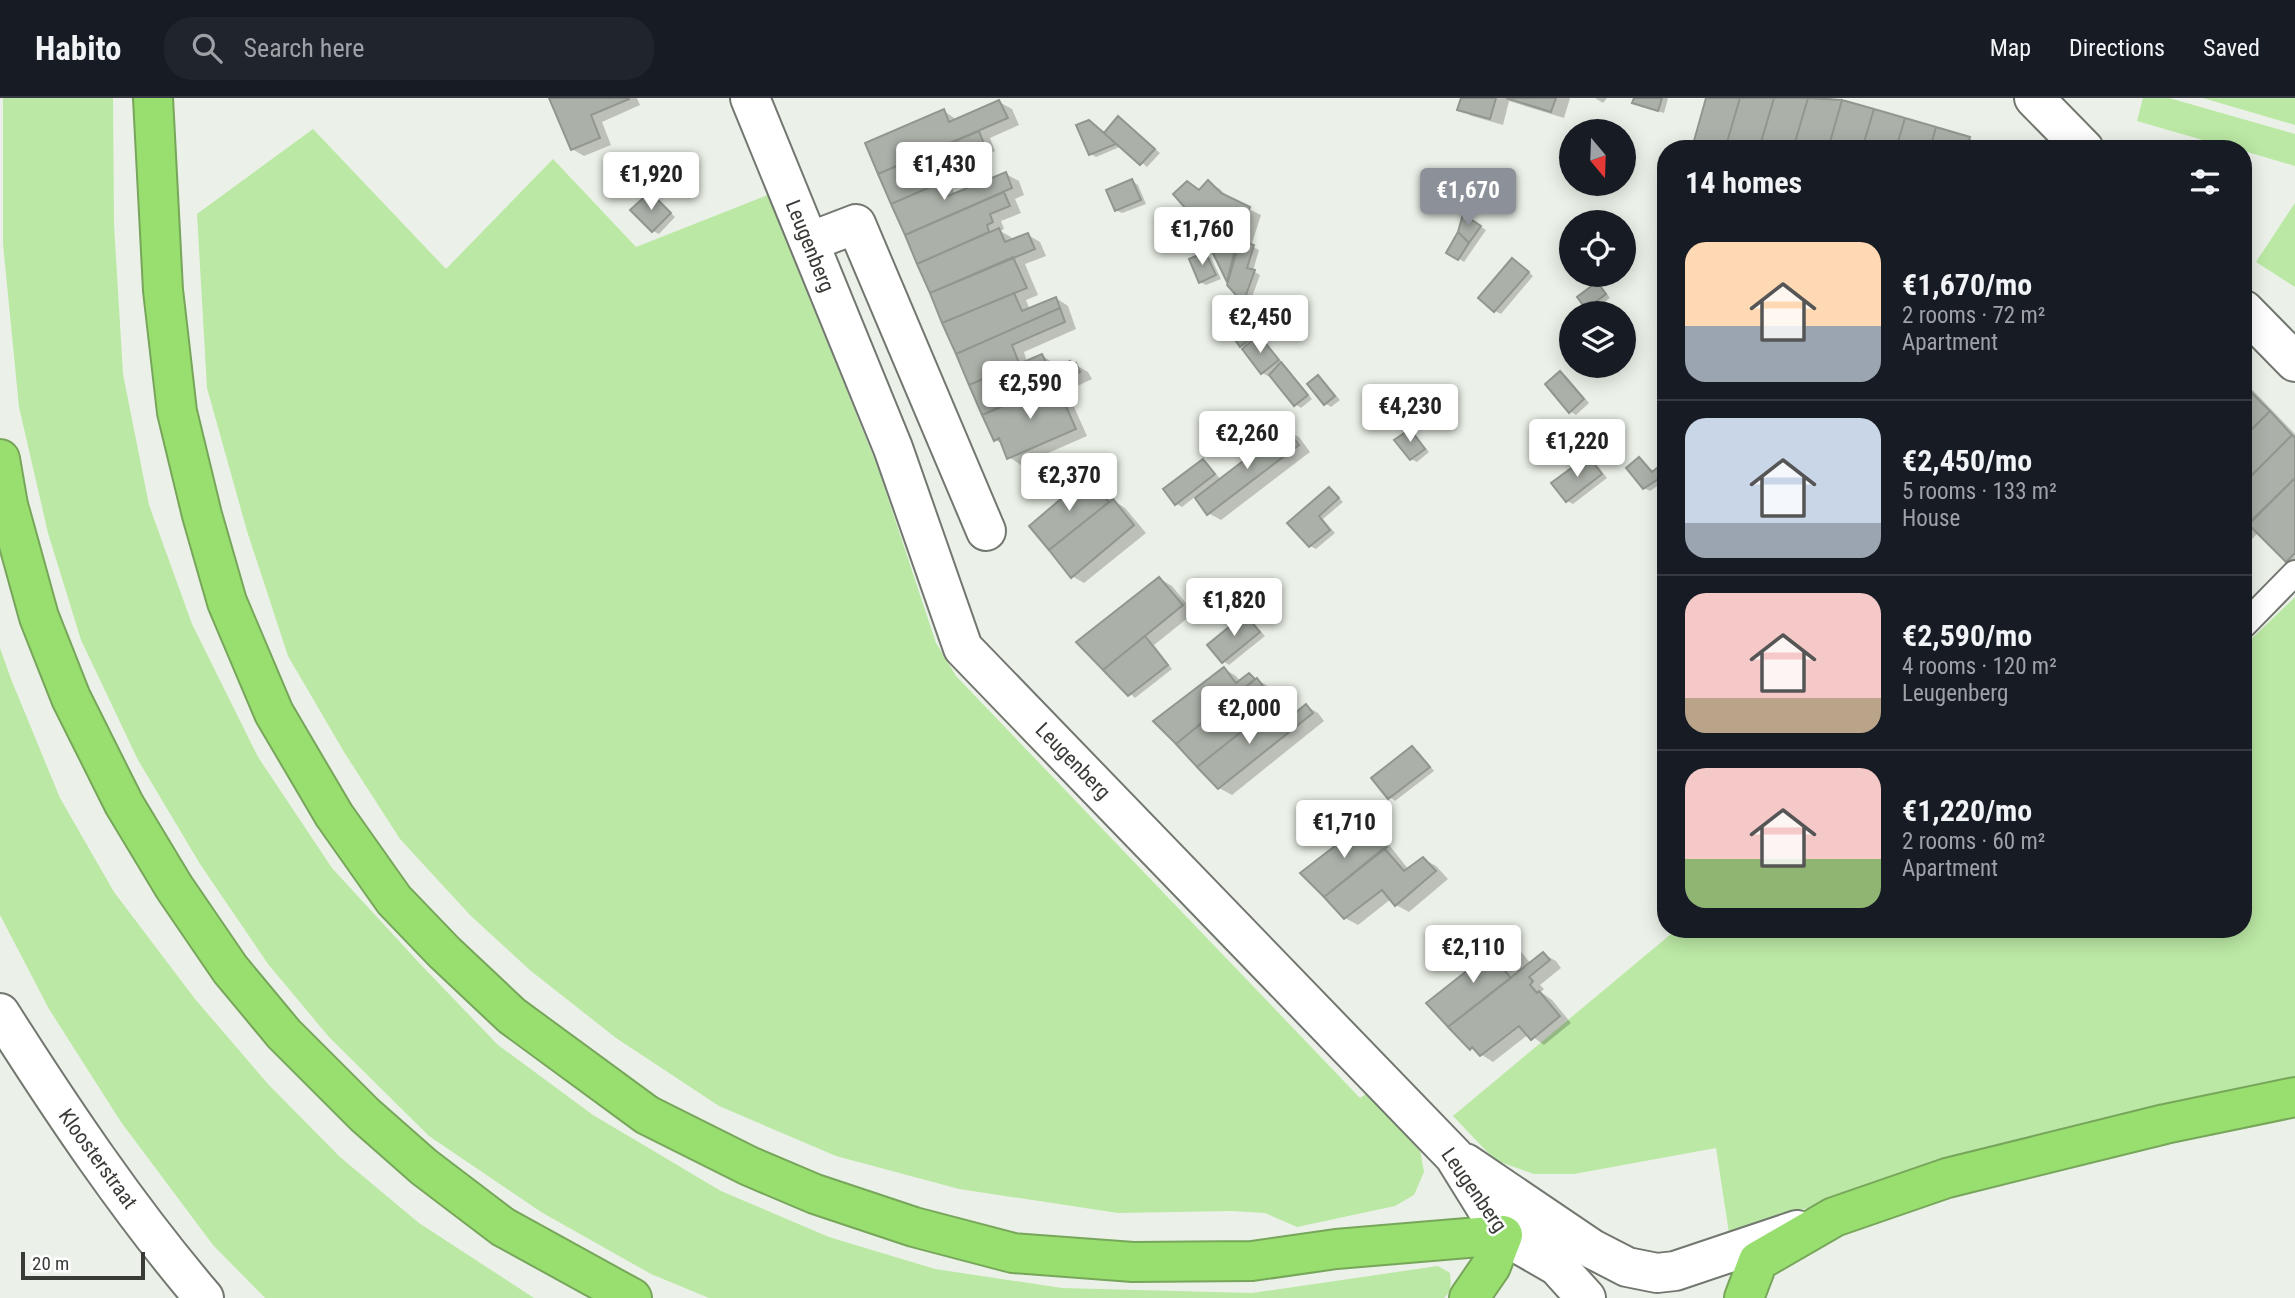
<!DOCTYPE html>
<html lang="en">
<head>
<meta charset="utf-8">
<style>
	body { margin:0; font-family:"Roboto Condensed",sans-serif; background:#20242c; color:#f1f3f6; height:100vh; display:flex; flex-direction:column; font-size:26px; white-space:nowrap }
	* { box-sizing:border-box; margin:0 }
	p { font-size:23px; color:#9ea1a6 }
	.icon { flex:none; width:38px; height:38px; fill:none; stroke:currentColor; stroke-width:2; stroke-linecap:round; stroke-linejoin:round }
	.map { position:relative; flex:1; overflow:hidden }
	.side { position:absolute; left:1657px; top:42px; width:595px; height:798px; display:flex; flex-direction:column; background:#171b24; border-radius:28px; box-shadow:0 4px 18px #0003 }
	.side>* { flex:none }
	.needle { width:46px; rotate:161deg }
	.controls { position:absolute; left:1559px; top:21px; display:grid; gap:14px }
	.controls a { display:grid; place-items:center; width:77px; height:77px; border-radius:50%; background:#171b24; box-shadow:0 4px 18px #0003; font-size:35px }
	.scale { position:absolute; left:21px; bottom:18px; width:124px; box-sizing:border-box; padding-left:7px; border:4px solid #393b37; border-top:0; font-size:19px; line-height:24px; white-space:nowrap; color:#393b37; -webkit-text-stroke:5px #fff; paint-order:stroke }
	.price { position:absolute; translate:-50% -60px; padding:0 16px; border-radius:7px; background:#fff; color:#222; font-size:23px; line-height:46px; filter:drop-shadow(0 2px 4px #0008) }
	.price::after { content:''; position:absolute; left:50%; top:42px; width:21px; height:16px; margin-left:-10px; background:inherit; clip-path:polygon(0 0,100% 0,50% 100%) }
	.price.on { background:#8c9099; color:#fff }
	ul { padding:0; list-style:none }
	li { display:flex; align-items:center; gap:21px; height:175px; padding:0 28px }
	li+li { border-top:2px solid #363941 }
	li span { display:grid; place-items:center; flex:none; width:196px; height:140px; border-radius:21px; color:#555 }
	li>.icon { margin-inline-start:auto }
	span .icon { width:84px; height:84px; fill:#fffc; stroke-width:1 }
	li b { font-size:30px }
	h2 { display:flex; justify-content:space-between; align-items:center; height:84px; padding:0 28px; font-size:30px }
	header { display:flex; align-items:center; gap:42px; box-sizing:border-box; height:98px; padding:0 35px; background:#171b24; border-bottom:2px solid #363941 }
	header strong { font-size:33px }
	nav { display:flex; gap:38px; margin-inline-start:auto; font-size:24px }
	.search { width:490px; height:63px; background:#20242c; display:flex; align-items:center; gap:18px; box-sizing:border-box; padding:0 24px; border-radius:28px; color:#9ea1a6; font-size:26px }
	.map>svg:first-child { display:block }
	.green { fill:#bbe8a4 }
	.shadow { fill:#0003 }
	.building { fill:#abb1a9; stroke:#91978f; stroke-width:2 }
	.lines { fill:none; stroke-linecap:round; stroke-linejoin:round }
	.lane-casing { stroke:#72776f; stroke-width:28 }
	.street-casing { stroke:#72776f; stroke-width:42 }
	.secondary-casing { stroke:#72776f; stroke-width:42 }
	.highway-casing { stroke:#77a65b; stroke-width:42 }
	.lane { stroke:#fff; stroke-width:24 }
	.street { stroke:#fff; stroke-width:38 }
	.secondary { stroke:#fff; stroke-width:38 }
	.highway { stroke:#98df6f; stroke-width:38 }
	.labels { text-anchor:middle; stroke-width:5; stroke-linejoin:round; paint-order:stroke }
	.street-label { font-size:21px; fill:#393b37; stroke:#fff }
</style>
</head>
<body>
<header>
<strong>Habito</strong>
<div class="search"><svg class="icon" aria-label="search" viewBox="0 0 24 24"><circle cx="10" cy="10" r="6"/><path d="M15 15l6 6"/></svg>Search here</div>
<nav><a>Map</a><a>Directions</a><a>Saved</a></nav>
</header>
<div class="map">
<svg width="2295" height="1200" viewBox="0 0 2295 1200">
	<rect width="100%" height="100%" fill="#ebf1e8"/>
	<path class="green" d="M3,0h110l1,126 9,150 26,131 43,119 66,133 74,111 90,98 76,79 95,70 128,76 108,46 106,32 127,19 190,5 186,-27 12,7c1,10 2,19 -6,25h-735l-58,-24 -110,-62 -112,-76 -100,-99 -61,-73 -68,-100 -62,-104 -57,-120 -33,-107 -29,-126 -16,-163z
		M2143,0h26l126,36v32l-51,-15v-2h-10l-97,-28z
		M2203,0h92v27z
		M313,31l133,140 107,-110 83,88 132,-52 110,273 58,175 20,33 404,422 10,-7 49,53 5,28 -10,23 -19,11 -98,21 -32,-14 -33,-2 -114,2 -159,-24 -123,-33 -117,-50 -103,-68 -85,-67 -60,-55 -71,-77 -56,-87 -56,-96 -41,-125 -40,-143 -10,-174z
		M2295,105v84l-39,-25z
		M2295,499v481l-348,85 -218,70 -13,-85 -142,26h-40l-39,-14 -42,-44 224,-187h567v-283z
		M0,550l11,31 49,119 54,94 81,107 73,85 72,73 79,66 115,75h-269l-52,-53 -92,-123 -72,-113 -49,-94z"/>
	<path class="shadow" d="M551,0h86l3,7 -38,17 9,23 -27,11 -12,-7z
		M1462,0h108l-6,20 -55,-17 -6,24 -31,-9 -13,-7z
		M1595,0h12l-4,5z
		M1635,0h33l-4,15 -24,-7 -6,-3z
		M1708,0h123l138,40 12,7 -1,4h-283l-3,-2z
		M999,4l13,7 7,16 -29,13 5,13 -50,21 10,23 51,-21 13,7 5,14 -9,4 6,14 -20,8 3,8 -4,2 11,6 2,4 15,-6 12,7 6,14 -21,8 13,31 -12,5 4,10 26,-12 12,8 8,23 -52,23 3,10 15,-6 12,7 3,6 13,-6 6,2 12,7 4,7 -25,12 20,45 -66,29 -12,-8 -6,-13 -8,-4 -128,-296 77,-33 13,9z
		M1119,20l41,35 -13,14 -25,-21 -26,11 -5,-3z
		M1132,83l6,4 8,19 -24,9 -6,-3z
		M1208,84l12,7 10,11 31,15 -10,31 8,4 -6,21 7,4 -11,30 -20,-21 -17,-36 9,3 2,-7 -10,-6 -25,-55 13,7z
		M650,96l25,23 -16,17 -6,-3z
		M1464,118l22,14 -22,32 -16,-10 11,-19z
		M1205,156l6,4 10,21 -15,6 -6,-3z
		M1518,165l15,13 -32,38 -6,-3z
		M1597,186l5,3 8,11 -18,13 -5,-3z
		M1242,209l6,3 16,25 -4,3 5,3 18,23 -1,1 5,3 25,31 -11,9 -6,-4 -25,-30 -2,2 -6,-3 -16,-25 -5,-3z
		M1560,275l6,3 23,27 -13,12 -6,-4z
		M1318,280l6,3 16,19 -9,7 -6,-4z
		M2244,283l51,53v130l-7,-4 -29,-28 -7,7 -8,-5z
		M1286,332l13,7 11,15 -89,68 -13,-7 -12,-17 -14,11 -5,-3 -12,-14 38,-29 5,3 13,16z
		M1410,333l5,3 14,18 -12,10 -6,-3z
		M1588,360l6,3 13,17 -34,26 -6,-3z
		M1640,362l14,13 9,-8 3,2v13l-16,11 -6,-3z
		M1088,380l13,7 12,15 12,8 21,25 -62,50 -12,-7 -41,-50z
		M1330,391l13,13 -20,17 12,14 -19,16 -6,-3 -20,-23z
		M1160,481l12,7 22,27 -40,32 18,24 -37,29 -31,-29z
		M1245,518l5,3 15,17 -36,29 -6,-4z
		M1224,571l12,7 5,6 9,-7 19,12 18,24 -5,5 4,6 20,-16 12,7 6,8 -92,74 -13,-7 -63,-66z
		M1412,650l6,3 16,20 -39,30 -5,-4z
		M1366,726l12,7 31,39 14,-11 13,7 12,13 -39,33 -13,-7 -5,-6 -33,26 -13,-7 -42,-44z
		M1506,844l13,7 12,15 12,-10 13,7 5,7 -21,17 4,4 -3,3 11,8 19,23 -27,22 -15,-11 -36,28 -22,-14 -42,-45z"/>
	<path class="building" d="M549,0h80v1l-38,16 9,23 -29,12z
		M1461,0h35l-6,21 -33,-9z
		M1506,0h50l-5,14z
		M1634,0h28l-4,13 -26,-8z
		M1706,0h34l-15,51 -33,-1z
		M1740,0h34l-15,51h-34z
		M1774,0h34l-15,51h-34z
		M1808,0l34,2 -14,49h-35z
		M999,2l9,18 -130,56 -13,-31 79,-34 5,13z
		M1842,2l32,9 -12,40h-34z
		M1874,11l31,9 -9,31h-34z
		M1118,18l37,33 -15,16 -36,-32z
		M1905,20l31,9 -6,22h-34z
		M1089,22l15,13 12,11 -27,11 -13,-30z
		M1936,29l34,10 -4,12h-36z
		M979,33l5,13 -51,21 9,17 -51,22 -13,-30z
		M1006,74l6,16 -107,47 -14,-31 51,-22 6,14z
		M1132,81l9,21 -26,11 -9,-21z
		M1208,82l13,13 29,14 -15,42 -8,33 -18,-37 11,4 1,-7 -9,-3 -39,-45 14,-13 12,9z
		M650,94l21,21 -19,19 -22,-22z
		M1004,94l6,14 -20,8 3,8 -6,3 2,7 -72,32 -12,-29z
		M1463,116l18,12 -12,17 -11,-11z
		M999,130l6,14 23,-9 7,16 -105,44 -13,-29z
		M1458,134l11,11 -11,17 -12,-7z
		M1240,142l14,5 -7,23 8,2 -12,33 -16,-18z
		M1205,154l11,23 -17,8 -10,-24z
		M1013,159l14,31 -85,35 -12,-30z
		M1512,160l17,14 -35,40 -16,-14z
		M1597,184l9,12 -20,15 -9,-12z
		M1014,195l8,18 34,-14 4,11 -104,46 -14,-31z
		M1242,207l17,26 -19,16 -22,-32z
		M1060,210l5,14 -53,23 7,18 -50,22 -13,-31z
		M1259,237l20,25 -18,14 -19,-25z
		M1042,256l8,17 20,-10 1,4 5,-2 4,9 -98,43 -13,-30z
		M1281,264l27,33 -14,11 -25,-31z
		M1560,273l24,28 -15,14 -24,-29z
		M1318,277l17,21 -11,9 -17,-21z
		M1056,286l20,45 -69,30 -8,-21 -5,3 -12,-26z
		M2247,290l23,23 -26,26v-46z
		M2270,313l22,24 -48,48v-46z
		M1286,330l13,17 -92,70 -12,-17z
		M1410,331l15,20 -15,11 -16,-20z
		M2292,337l3,2v41l-51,51v-46z
		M1588,358l14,18 -36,28 -15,-19z
		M1639,359l13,15 11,-9 3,4v7l-23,15 -17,-21z
		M1203,361l12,15 -40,31 -12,-16z
		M1088,378l21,26 -60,48 -20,-24z
		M2295,380v75l-9,9 -38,-38z
		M1329,389l10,11 -20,18 11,14 -21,17 -22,-24z
		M1113,401l21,26 -63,53 -22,-28z
		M1159,479l24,28 -80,65 -27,-28z
		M1245,516l15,18 -38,31 -15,-18z
		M1145,538l23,29 -40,31 -25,-26z
		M1224,569l12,16 13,-10 6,6 -79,65 -23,-23z
		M1257,580l19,26 -79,63 -21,-23z
		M1306,606l7,9 -95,76 -21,-22 73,-58 12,15z
		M1412,648l18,21 -42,32 -17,-21z
		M1366,724l21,25 -63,50 -24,-24z
		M1384,750l20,23 19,-14 13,14 -41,35 -13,-16 -38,29 -20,-22z
		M1506,842l12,13 -16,14 9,11 -63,49 -22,-24z
		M1543,854l7,8 -21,17 4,4 -3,4 7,8 2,-2 21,25 -29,24 -12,-14 -39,30 -8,-9 -2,3 -22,-23z"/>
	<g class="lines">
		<g class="lane-casing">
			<path id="lane" d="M2244,527l51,-52"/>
		</g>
		<g class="street-casing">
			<path id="street" d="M750,0l143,350 70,200 491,508 49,79
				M2034,0l50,51
				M809,144l47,-18 130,307
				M2244,212l51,52
				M1465,1065l127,86 35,18 30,6 18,-2 122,-41"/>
		</g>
		<g class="secondary-casing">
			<path id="secondary" d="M0,915c63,99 128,196 204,285
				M1503,1137l54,31 29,32"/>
		</g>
		<g class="highway-casing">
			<path id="highway" d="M153,0l10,192 14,122 25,103 25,87 47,111 60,102 60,85 50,52 68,64 135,99 102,51 66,28 99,33 99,26 120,9 119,-1 84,-12 167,-14 -12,31 -22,32
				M0,361l8,46 31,112 32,81 53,106 50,83 56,82 54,65 81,81 59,52 79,60 129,71
				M1744,1200l14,-37 76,-44 113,-39 218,-54 130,-27"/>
		</g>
		<use href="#lane" class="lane"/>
		<use href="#street" class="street"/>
		<use href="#secondary" class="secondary"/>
		<use href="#highway" class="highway"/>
	</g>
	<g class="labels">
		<g class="street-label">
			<text transform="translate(810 148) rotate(68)" y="7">Leugenberg</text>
			<text transform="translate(1073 663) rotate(46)" y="7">Leugenberg</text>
			<text transform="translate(98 1061) rotate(54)" y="7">Kloosterstraat</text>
			<text transform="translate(1474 1092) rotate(55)" y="7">Leugenberg</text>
		</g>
	</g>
</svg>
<div class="controls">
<a><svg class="needle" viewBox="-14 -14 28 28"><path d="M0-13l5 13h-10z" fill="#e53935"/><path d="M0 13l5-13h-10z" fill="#9ea1a6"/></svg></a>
<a><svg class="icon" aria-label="locate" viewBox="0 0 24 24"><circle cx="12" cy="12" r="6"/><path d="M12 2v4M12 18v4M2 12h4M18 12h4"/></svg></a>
<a><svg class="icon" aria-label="layers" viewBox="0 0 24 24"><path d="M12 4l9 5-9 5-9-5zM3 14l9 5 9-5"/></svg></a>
</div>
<div class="scale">20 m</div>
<b class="price" style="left:944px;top:104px">€1,430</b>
<b class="price" style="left:651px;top:114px">€1,920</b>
<b class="price on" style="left:1468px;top:130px">€1,670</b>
<b class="price" style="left:1202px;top:169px">€1,760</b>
<b class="price" style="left:1260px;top:257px">€2,450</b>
<b class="price" style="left:1030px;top:323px">€2,590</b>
<b class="price" style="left:1410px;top:346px">€4,230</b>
<b class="price" style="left:1247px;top:373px">€2,260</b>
<b class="price" style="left:1577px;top:381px">€1,220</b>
<b class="price" style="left:1069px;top:415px">€2,370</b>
<b class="price" style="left:1234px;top:540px">€1,820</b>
<b class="price" style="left:1249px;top:648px">€2,000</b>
<b class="price" style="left:1344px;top:762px">€1,710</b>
<b class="price" style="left:1473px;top:887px">€2,110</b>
<section class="side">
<h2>14 homes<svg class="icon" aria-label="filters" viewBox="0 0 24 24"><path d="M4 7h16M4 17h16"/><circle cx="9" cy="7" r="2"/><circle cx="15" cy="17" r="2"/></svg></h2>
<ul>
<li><span style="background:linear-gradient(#ffd9b3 60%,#9aa5b1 0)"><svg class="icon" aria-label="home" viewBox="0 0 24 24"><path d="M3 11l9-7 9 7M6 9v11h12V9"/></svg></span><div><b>€1,670/mo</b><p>2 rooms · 72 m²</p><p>Apartment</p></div></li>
<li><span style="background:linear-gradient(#c9d6e8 75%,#9aa5b1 0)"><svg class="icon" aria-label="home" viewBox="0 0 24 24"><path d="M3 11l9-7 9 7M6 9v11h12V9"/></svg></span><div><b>€2,450/mo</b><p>5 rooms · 133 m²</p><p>House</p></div></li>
<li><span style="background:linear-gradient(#f6c9c9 75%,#b9a48a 0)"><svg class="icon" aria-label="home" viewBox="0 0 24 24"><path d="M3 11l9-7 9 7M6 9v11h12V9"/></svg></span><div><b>€2,590/mo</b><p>4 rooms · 120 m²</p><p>Leugenberg</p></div></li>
<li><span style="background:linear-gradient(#f6c9c9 65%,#8fb573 0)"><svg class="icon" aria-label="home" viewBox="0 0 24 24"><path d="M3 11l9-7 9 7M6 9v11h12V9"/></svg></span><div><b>€1,220/mo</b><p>2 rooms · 60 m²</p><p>Apartment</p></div></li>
</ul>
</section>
</div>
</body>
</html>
